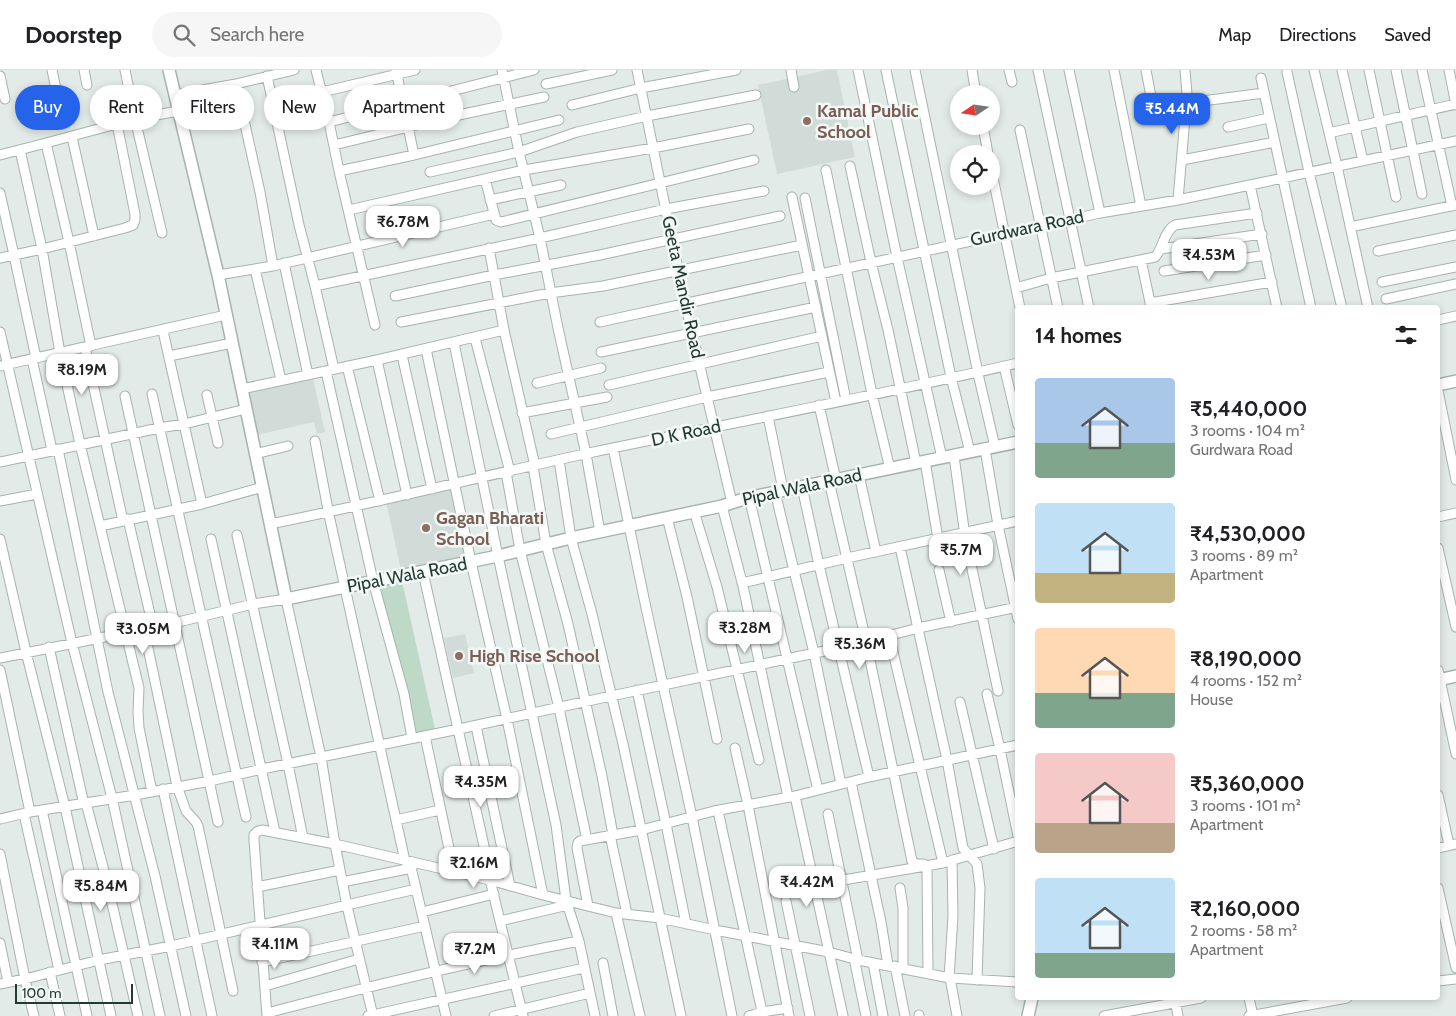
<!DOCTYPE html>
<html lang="en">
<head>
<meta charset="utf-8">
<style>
	body { margin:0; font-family:Cabin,sans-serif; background:#f6f6f6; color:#202124; height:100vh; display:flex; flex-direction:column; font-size:19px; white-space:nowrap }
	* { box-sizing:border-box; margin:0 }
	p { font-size:16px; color:#757577 }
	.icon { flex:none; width:28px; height:28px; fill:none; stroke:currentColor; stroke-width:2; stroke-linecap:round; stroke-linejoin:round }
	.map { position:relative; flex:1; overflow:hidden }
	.details { position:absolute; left:1015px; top:235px; width:425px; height:695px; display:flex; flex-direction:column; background:#fff; border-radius:5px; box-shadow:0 2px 8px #0003 }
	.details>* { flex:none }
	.banner { position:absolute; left:15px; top:15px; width:475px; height:45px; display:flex; gap:10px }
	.needle { width:32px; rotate:257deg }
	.controls { position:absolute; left:950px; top:15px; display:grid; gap:10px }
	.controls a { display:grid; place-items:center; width:50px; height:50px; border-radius:50%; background:#fff; box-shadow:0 2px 8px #0003; font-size:25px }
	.scale { position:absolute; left:15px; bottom:12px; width:118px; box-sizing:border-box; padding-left:5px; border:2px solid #243b35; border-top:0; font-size:14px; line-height:18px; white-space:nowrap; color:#243b35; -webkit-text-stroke:4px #f3f8f6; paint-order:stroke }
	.price { position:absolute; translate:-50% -42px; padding:0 11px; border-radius:10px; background:#fff; color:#222; font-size:16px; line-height:32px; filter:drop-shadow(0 1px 2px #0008) }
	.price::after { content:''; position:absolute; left:50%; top:30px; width:15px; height:11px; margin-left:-8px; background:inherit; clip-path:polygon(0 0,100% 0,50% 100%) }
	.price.current { background:#2563eb; color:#fff }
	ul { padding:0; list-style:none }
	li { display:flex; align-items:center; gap:15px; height:125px; padding:0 20px }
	li span { display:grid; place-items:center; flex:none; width:140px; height:100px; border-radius:5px; color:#555 }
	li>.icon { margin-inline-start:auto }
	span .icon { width:60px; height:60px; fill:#fffc; stroke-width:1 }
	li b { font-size:21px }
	h2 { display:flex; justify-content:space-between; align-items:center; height:60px; padding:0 20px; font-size:21px }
	.pill { padding:0 18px; border-radius:22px; background:#fff; box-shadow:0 2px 8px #0003; font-size:18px; line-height:45px }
	.pill.current { background:#2563eb; color:#fff }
	header { display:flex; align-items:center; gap:30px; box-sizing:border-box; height:70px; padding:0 25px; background:#fff; border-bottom:1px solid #e0e0e0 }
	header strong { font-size:24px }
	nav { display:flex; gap:28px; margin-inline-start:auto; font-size:18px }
	.search { width:350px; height:45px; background:#f6f6f6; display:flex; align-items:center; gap:12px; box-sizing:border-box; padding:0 18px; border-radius:28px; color:#757577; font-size:19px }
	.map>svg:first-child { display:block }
	.built { fill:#d1dbd7 }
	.green { fill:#bedac6 }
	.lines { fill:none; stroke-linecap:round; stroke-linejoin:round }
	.minor-casing { stroke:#a6b3af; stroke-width:11 }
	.tertiary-casing { stroke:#a6b3af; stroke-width:14 }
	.minor { stroke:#fff; stroke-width:9 }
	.tertiary { stroke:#fff; stroke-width:11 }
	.education-dot { fill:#8d6e63; stroke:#f3f8f6; stroke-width:2 }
	.labels { text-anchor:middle; stroke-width:5; stroke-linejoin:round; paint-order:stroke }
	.education-label { font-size:18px; font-weight:bold; fill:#785e54; stroke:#f3f8f6; text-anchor:start }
	.street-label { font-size:18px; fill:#243b35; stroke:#f3f8f6 }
</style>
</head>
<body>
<header>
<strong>Doorstep</strong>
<div class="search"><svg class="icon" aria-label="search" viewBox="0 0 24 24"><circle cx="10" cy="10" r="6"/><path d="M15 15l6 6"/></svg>Search here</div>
<nav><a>Map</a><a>Directions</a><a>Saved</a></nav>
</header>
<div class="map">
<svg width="1456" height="946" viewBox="0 0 1456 946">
	<rect width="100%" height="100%" fill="#e3ebe8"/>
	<path class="built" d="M827,0h10l18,87 -78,17 -19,-89z
		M312,304l13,58 -8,2 -3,-12 -58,13 -11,-46z
		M451,416l15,70 -65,14 -15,-69z
		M465,564l9,39 -21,5 -9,-40z"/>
	<path class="green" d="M402,511l33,148 -22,5 -33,-149z"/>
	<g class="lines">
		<g class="minor-casing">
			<path id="minor" d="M52,0l4,19
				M84,0l3,15
				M125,0l10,49 43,-8
				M316,0l13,52 10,49 36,154
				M396,0l18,85
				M502,0l17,82 21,86 18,90 28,126 14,78
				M637,0l48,233 47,200
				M791,0l3,17
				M858,0l39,187 45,201
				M886,0l65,307 19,75
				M915,0l64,308 16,69
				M972,0l4,24
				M1009,0l3,12
				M1038,0l51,238
				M1069,0l31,143
				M1114,0l27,136
				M1146,0l6,32
				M1314,0l23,96 31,142
				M1342,0l21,91
				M1369,0l27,127
				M1396,0l26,124
				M1422,0l30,136
				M1449,0l7,35
				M1287,2l22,100 33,136
				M0,6l5,23
				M267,6l32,149 16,61 19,83
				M1261,8l50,230
				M546,14l66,-14
				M322,22l93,-22
				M175,25l61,-11 58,-14
				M1187,33l77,-10
				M572,35l69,-17 95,-18
				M329,52l205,-52
				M983,56l5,28
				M1228,57l41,-9
				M1020,60l38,178
				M1329,63l127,-29
				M72,67l22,99
				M334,75l120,-29 90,-19
				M20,80l22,99 18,104 20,91 20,82 102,-22
				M0,85l46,-12
				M1182,90l93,-18
				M850,96l21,96 17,68 28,133
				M991,98l29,140
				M826,100l46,224 18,75
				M339,101l75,-16 145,-35
				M430,102l89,-20 58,-20 70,-16 109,-21
				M485,109l11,41 5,2 253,-62
				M1250,115l27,123
				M0,123l14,62 22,103
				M792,127l44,205
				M805,128l41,202
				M490,130l71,-15
				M1178,130l9,-106 -2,-24
				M349,140l175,-40 129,-22 96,-19
				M1350,157l106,-22
				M489,178l15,82 31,136
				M1161,179l101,-15
				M1378,181l78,-16
				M0,188l42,-9 83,-21 8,-3 2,-5v-6l-18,-90
				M1141,190l10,47
				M284,193l24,112
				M273,196l221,-52
				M255,199l26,111
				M1164,201l102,-16
				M218,205l55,-9 -13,-74 -24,-108
				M1382,212l74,-15
				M315,216l225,-48 126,-29 98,-18
				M1016,218l35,-10 104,-21c8,-8 9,-26 20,-32l82,-12
				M395,226l99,-21 106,-20 180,-39
				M1386,229l70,-15
				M1150,233l122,-21
				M1438,250l18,-4
				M401,252l149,-29 53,-7 199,-41
				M600,252l500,-109 78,-13 72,-15 206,-44
				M163,261l39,173 61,-17
				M0,262l72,311 40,155 48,218
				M475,268l35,134
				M454,273l44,213 58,269 10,75 13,41 16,75
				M91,276l-22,-104 -23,-99 89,-24 27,114
				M85,277l38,174
				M426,279l45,213 36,157 36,176 73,18 44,5 55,12 114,22 29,8 92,18 68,4
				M601,282l215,-45
				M402,285l30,134
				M169,286l63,-13
				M32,289l20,91
				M377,290l30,135
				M0,296l226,-51
				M347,296l33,135
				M1004,296l14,59
				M326,301l47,210 31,113 8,44
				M537,313l64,-15
				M609,315l213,-49
				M242,319l135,-29 127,-30
				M1438,321l18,89
				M152,324l94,423
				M207,325l11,48
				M125,326l93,426
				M819,335l17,75
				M522,343l85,-16
				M768,346l15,74
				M551,364l156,-37 122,-25
				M315,371l14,74 76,346
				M613,378l32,155 47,214 40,199
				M58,379l50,243 47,184 31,140
				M985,379l13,76 20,94
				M255,384l33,-8
				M954,386l11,80 33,155
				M559,390l12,78 21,76 31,130 58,272
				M925,391l13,78
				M0,392l159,-34 25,-4 62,-15
				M533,396l13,78 22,80 34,152 11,59
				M506,402l14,78 39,158 28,132
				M859,405l17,77
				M829,411l37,160 46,220 4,3h8l3,5 1,104
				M802,417l17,78 50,212
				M775,422l39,161 27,131
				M749,427l69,293
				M0,431l37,-7
				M722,436l21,80 45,211
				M694,441l23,76 42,173
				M667,447l20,80 30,142
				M1438,447l18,-4
				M128,449l25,108
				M270,454c107,-21 213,-48 319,-71 143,-30 286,-57 429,-90
				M100,456l39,162 -1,23 1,17 13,64
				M237,465l51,229 15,74
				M0,469l26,113 39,155 46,209
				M211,469l64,293
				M900,477l47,213 16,88 14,16 3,24 -3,92
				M1438,478l18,79
				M939,500l12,52
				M423,502l61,274 6,34 33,136
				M742,513l105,-25 171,-37
				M144,559l33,157 9,25 10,11 2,4 35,165
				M889,565l54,228
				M49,577l34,153 3,3 21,79 31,134
				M0,588l174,-35 79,-19 33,-5 35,158 14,87 12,62 26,110
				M0,600l30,142
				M1438,600l18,84
				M637,620l29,134 20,100
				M987,624l13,55 18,87
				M960,632l34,147
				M476,656l34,160
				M425,666l29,136
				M735,678l13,57 41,211
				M851,712l30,140 7,43
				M163,719l49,227
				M1438,725l11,50
				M795,726l48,220
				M42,740l45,206
				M718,741l45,205
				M24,744l35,156
				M828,744l30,146
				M0,749l30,-7 105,-17 75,-14 52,-12 197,-40 152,-33 228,-48 84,-21 95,-20
				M396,750l44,-10
				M610,765l17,79
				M1438,778l18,-4
				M0,784l25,125 9,37
				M410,793l36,153
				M342,812l70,-14
				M814,815l129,-22 75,-22
				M257,817l83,-17
				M900,818l3,20v60
				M1438,818l18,80
				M786,831l24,115
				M588,836l-11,-58 1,-5 2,-2 61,-11 73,-19 81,-15 74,-19 149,-32
				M422,842l72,-18
				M616,843l24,103
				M500,851l68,-16
				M0,873l8,39
				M854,888l12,58
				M262,892l163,-36
				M603,893l10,53
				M873,893l10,53
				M895,896l10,50
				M50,902l10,44
				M949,908l4,-62 -1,-56
				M950,908l7,38
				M1438,911l18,-2
				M0,914l25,-5 74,-19 72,-14 245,-57
				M265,916l94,-27
				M1249,928l4,18
				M1175,929l3,17
				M267,943c103,-27 207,-52 312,-72
				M919,945v1
				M267,946l-13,-176v-5l4,-4 4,-1 73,14 155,36 53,15
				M368,946l216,-48
				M494,946l96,-23
				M749,946l13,-4 26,-4
				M1104,946l97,-18
				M1249,946l98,-18"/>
		</g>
		<g class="tertiary-casing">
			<path id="tertiary" d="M169,0l49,205 68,324 212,-43 73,-18 151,-32 25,-8 271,-56
				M1438,315l18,-4
				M1438,610l18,-4
				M1028,946l4,-18"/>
		</g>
		<use href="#minor" class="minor"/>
		<use href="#tertiary" class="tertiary"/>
	</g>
	<g class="education-dot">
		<circle cx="807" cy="51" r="5"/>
		<circle cx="426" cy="458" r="5"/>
		<circle cx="459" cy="586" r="5"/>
	</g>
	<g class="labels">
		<g class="education-label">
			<text x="817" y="47">Kamal Public<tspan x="817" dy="21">School</tspan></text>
			<text x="436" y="454">Gagan Bharati<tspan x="436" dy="21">School</tspan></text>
			<text x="469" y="592">High Rise School</text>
		</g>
		<g class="street-label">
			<text transform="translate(1027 158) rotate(-12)" y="6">Gurdwara Road</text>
			<text transform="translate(683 217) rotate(78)" y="6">Geeta Mandir Road</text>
			<text transform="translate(686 363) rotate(-12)" y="6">D K Road</text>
			<text transform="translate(802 417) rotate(-12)" y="6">Pipal Wala Road</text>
			<text transform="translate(407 505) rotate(-11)" y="6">Pipal Wala Road</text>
		</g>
	</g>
</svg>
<div class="controls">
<a><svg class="needle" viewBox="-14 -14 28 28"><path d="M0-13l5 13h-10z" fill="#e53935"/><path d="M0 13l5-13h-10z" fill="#757577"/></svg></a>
<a><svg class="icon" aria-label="locate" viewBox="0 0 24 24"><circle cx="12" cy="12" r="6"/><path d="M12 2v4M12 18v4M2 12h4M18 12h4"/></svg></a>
</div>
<div class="scale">100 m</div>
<b class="price current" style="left:1172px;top:65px">₹5.44M</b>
<b class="price" style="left:403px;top:178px">₹6.78M</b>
<b class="price" style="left:1209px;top:211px">₹4.53M</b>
<b class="price" style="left:82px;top:326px">₹8.19M</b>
<b class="price" style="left:961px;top:506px">₹5.7M</b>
<b class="price" style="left:745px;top:584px">₹3.28M</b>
<b class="price" style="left:143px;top:585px">₹3.05M</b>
<b class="price" style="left:860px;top:600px">₹5.36M</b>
<b class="price" style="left:481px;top:738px">₹4.35M</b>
<b class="price" style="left:474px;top:819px">₹2.16M</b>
<b class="price" style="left:807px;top:838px">₹4.42M</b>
<b class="price" style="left:101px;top:842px">₹5.84M</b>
<b class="price" style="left:275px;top:900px">₹4.11M</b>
<b class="price" style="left:475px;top:905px">₹7.2M</b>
<div class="banner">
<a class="pill current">Buy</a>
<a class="pill">Rent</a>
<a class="pill">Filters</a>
<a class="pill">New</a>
<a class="pill">Apartment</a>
</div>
<section class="details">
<h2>14 homes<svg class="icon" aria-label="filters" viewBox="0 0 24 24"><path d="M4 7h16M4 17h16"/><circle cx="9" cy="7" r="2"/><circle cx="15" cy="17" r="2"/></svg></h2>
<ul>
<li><span style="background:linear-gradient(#a9c7e8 65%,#7fa58c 0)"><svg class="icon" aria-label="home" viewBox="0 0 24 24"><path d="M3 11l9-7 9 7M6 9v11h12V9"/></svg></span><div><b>₹5,440,000</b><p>3 rooms · 104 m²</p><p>Gurdwara Road</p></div></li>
<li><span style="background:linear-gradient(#bfe0f5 70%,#c2b280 0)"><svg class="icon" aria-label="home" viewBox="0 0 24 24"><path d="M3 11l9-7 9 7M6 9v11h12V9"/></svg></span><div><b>₹4,530,000</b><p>3 rooms · 89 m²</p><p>Apartment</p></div></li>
<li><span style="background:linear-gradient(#ffd9b3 65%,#7fa58c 0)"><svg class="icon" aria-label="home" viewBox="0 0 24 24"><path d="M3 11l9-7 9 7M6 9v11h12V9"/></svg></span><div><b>₹8,190,000</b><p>4 rooms · 152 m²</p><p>House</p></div></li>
<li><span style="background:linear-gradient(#f6c9c9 70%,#b9a48a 0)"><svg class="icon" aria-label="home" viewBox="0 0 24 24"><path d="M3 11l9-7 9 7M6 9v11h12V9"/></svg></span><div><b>₹5,360,000</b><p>3 rooms · 101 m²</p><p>Apartment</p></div></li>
<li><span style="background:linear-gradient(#bfe0f5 75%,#7fa58c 0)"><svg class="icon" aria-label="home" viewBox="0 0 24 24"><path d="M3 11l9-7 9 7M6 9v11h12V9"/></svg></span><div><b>₹2,160,000</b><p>2 rooms · 58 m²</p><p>Apartment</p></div></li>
</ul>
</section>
</div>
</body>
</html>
